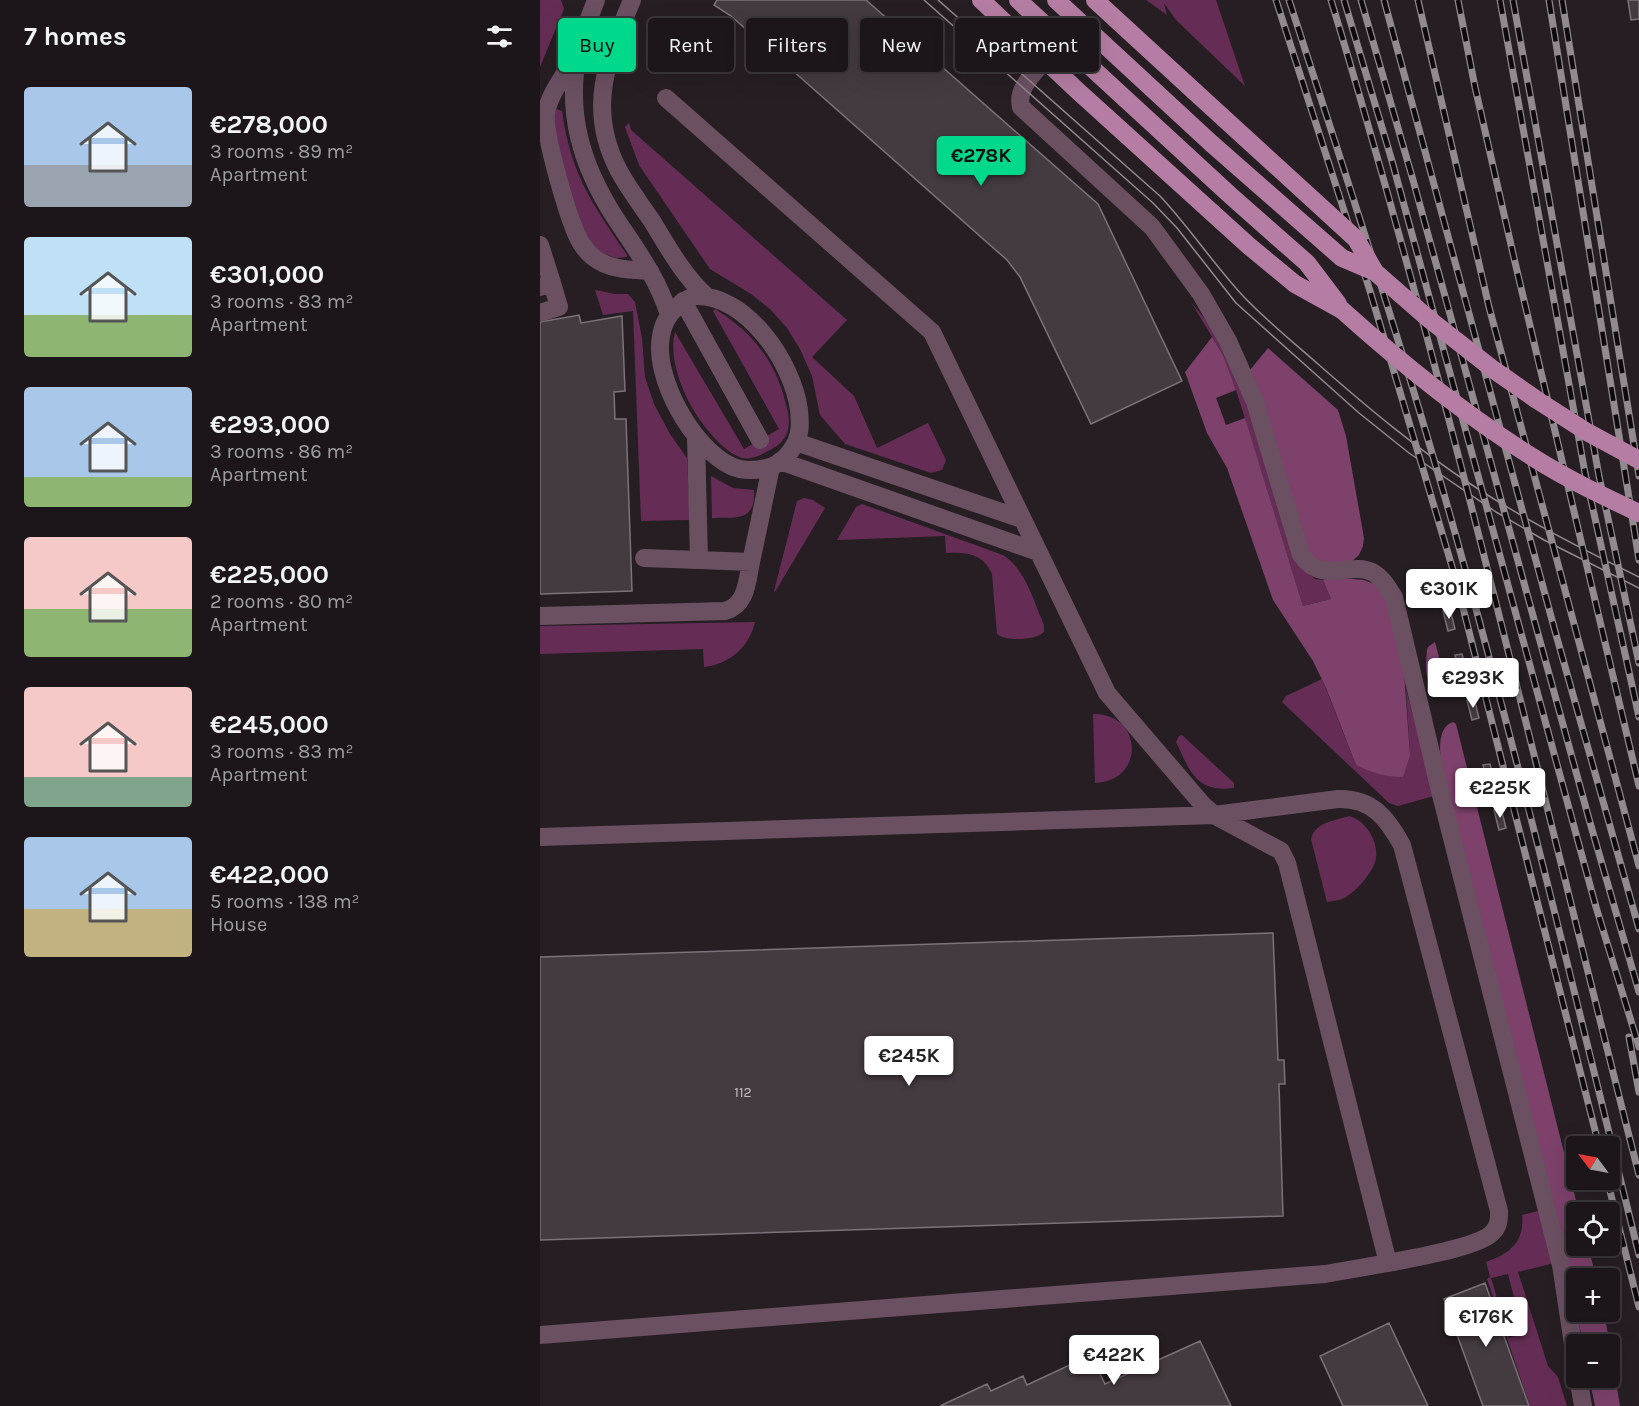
<!DOCTYPE html>
<html lang="en">
<head>
<meta charset="utf-8">
<style>
	body { margin:0; font-family:Karla,sans-serif; background:#251f23; color:#f1f3f6; height:100vh; display:flex; flex-direction:column; font-size:22px; white-space:nowrap }
	* { box-sizing:border-box; margin:0 }
	p { font-size:20px; color:#a09fa2 }
	.icon { flex:none; width:33px; height:33px; fill:none; stroke:currentColor; stroke-width:2; stroke-linecap:round; stroke-linejoin:round }
	.map { position:relative; flex:1; overflow:hidden }
	.details { display:flex; flex-direction:column; background:#1c161a; width:540px }
	.details>* { flex:none }
	.guide { position:absolute; left:18px; top:18px; width:570px; height:54px; display:flex; gap:12px }
	.needle { width:39px; rotate:302deg }
	.controls { position:absolute; left:1026px; top:1136px; display:grid; gap:12px }
	.controls a { display:grid; place-items:center; width:54px; height:54px; border-radius:6px; background:#1c161a; box-shadow:0 6px 24px #0002,0 0 0 2px #3a3539; font-size:30px }
	.price { position:absolute; translate:-50% -51px; padding:0 14px; border-radius:6px; background:#fff; color:#222; font-size:20px; line-height:39px; filter:drop-shadow(0 2px 3px #0008) }
	.price::after { content:''; position:absolute; left:50%; top:36px; width:18px; height:14px; margin-left:-9px; background:inherit; clip-path:polygon(0 0,100% 0,50% 100%) }
	.price.selected { background:#00d98c; color:#111 }
	ul { padding:0; list-style:none }
	li { display:flex; align-items:center; gap:18px; height:150px; padding:0 24px }
	li span { display:grid; place-items:center; flex:none; width:168px; height:120px; border-radius:6px; color:#555 }
	li>.icon { margin-inline-start:auto }
	span .icon { width:72px; height:72px; fill:#fffc; stroke-width:1 }
	li b { font-size:26px }
	h2 { display:flex; justify-content:space-between; align-items:center; height:72px; padding:0 24px; font-size:26px }
	.pill { padding:0 21px; border-radius:6px; background:#1c161a; box-shadow:0 6px 24px #0002,0 0 0 2px #3a3539; font-size:21px; line-height:54px }
	.pill.selected { background:#00d98c; color:#111 }
	main { display:flex; flex:1; min-height:0 }
	.map>svg:first-child { display:block }
	.green { fill:#652d55; fill-rule:evenodd }
	.forest { fill:#7d416c }
	.building { fill:#443b41; stroke:#7c7279; stroke-width:1.5 }
	.lines { fill:none; stroke-linecap:round; stroke-linejoin:round }
	.minor { stroke:#6b5062; stroke-width:18 }
	.major { stroke:#b57da3; stroke-width:18 }
	.tram { stroke:#918a8e; stroke-width:1.5 }
	.rail-casing { stroke:#918a8e; stroke-width:7 }
	.rail { stroke:#0d090c; stroke-width:4.5; stroke-dasharray:14; stroke-linecap:butt }
	.major-bridge { stroke:#b57da3; stroke-width:18 }
	.labels { text-anchor:middle; stroke-width:6; stroke-linejoin:round; paint-order:stroke }
	.number-label { font-size:14px; fill:#c5bec3 }
</style>
</head>
<body>
<main>
<section class="details">
<h2>7 homes<svg class="icon" aria-label="filters" viewBox="0 0 24 24"><path d="M4 7h16M4 17h16"/><circle cx="9" cy="7" r="2"/><circle cx="15" cy="17" r="2"/></svg></h2>
<ul>
<li><span style="background:linear-gradient(#a9c7e8 65%,#9aa5b1 0)"><svg class="icon" aria-label="home" viewBox="0 0 24 24"><path d="M3 11l9-7 9 7M6 9v11h12V9"/></svg></span><div><b>€278,000</b><p>3 rooms · 89 m²</p><p>Apartment</p></div></li>
<li><span style="background:linear-gradient(#bfe0f5 65%,#8fb573 0)"><svg class="icon" aria-label="home" viewBox="0 0 24 24"><path d="M3 11l9-7 9 7M6 9v11h12V9"/></svg></span><div><b>€301,000</b><p>3 rooms · 83 m²</p><p>Apartment</p></div></li>
<li><span style="background:linear-gradient(#a9c7e8 75%,#8fb573 0)"><svg class="icon" aria-label="home" viewBox="0 0 24 24"><path d="M3 11l9-7 9 7M6 9v11h12V9"/></svg></span><div><b>€293,000</b><p>3 rooms · 86 m²</p><p>Apartment</p></div></li>
<li><span style="background:linear-gradient(#f6c9c9 60%,#8fb573 0)"><svg class="icon" aria-label="home" viewBox="0 0 24 24"><path d="M3 11l9-7 9 7M6 9v11h12V9"/></svg></span><div><b>€225,000</b><p>2 rooms · 80 m²</p><p>Apartment</p></div></li>
<li><span style="background:linear-gradient(#f6c9c9 75%,#7fa58c 0)"><svg class="icon" aria-label="home" viewBox="0 0 24 24"><path d="M3 11l9-7 9 7M6 9v11h12V9"/></svg></span><div><b>€245,000</b><p>3 rooms · 83 m²</p><p>Apartment</p></div></li>
<li><span style="background:linear-gradient(#a9c7e8 60%,#c2b280 0)"><svg class="icon" aria-label="home" viewBox="0 0 24 24"><path d="M3 11l9-7 9 7M6 9v11h12V9"/></svg></span><div><b>€422,000</b><p>5 rooms · 138 m²</p><p>House</p></div></li>
</ul>
</section>
<div class="map">
<svg width="1099" height="1406" viewBox="0 0 1099 1406">
	<rect width="100%" height="100%" fill="#261e23"/>
	<path class="green" d="M0,0h21l3,9 -24,58z
		M606,0h70l29,86 -69,-66 -12,-17 3,12z
		M16,109l6,2c9,64 30,92 65,144v2l-11,1 -14,-5 -6,-4 -12,-16 -30,-97v-24z
		M89,123l2,7 216,190 -35,37 42,39 23,52 51,-25 18,37 -4,10 -11,3 -86,-29 -25,-29 -8,-39 -12,-27 -13,-21 -17,-19 -19,-15 -41,-25 -71,-104 -14,-38z
		M55,290l20,4h13l7,8 7,36 3,39 9,27 16,30 17,24 3,62 -49,1 -8,-210 -30,4z
		M651,302l23,28 17,29 70,208 14,12 8,1 8,19 -28,7 -67,-216 -13,-35z
		M175,309c36,22 60,51 70,92 3,9 6,22 2,32 -3,9 -11,14 -19,18 -7,4 -17,9 -26,7 -20,-6 -44,-38 -53,-56 -10,-19 -20,-48 -14,-70l69,117 35,-20 -66,-118z
		M171,476l22,12 21,2c2,32 -18,27 -42,28z
		M264,498l9,2 12,8 -50,84 -1,-1 22,-86 1,-4z
		M322,504l141,51c23,15 30,45 41,70v7c-7,8 -38,10 -47,2l-5,-60c-9,-21 -26,-22 -46,-21l-1,-17 -108,4 19,-33z
		M215,622c-6,25 -25,42 -51,45l-1,-18 -163,5v-28z
		M782,679l34,86 54,-10 -4,-66 28,107 -36,10 -9,-3 -107,-101 4,-6z
		M553,714c50,-1 53,67 2,69z
		M642,735l52,48v5c-38,5 -44,-17 -58,-46l3,-6z
		M809,816c19,5 33,31 25,49 -5,11 -18,26 -28,32 -5,3 -13,4 -19,5l-16,-63c4,-17 23,-18 38,-23z
		M1002,1210l13,53 -37,9 30,94 10,11 9,29h-37l-43,-127 3,-2 -4,-15c23,-8 39,-20 36,-47zM968,1274l15,58 -14,6 -18,-60z"/>
	<path class="forest" d="M672,337l11,18 13,35 -20,8 10,27 19,-7 58,188 28,-7 -8,-19 19,-2 22,2 10,4 14,15 15,59 7,97 -7,22c-17,0 -31,-4 -47,-12l-30,-77 -13,-27 -40,-61 -46,-132 -20,-35 -22,-61z
		M728,348l70,62 8,26 18,102 -1,8 -4,9 -9,8 -21,2 -19,-9 -60,-186z
		M895,642l12,45 -8,2c-17,-6 -13,-24 -12,-39l1,-3z
		M913,722l3,2 123,488h-3v33h12l8,33h-20v33h28l16,95h-25l-6,-29h21v-33h-27l-23,-118 -117,-446c-1,-16 -10,-52 10,-58z"/>
	<path class="building" d="M177,0h149l232,204 84,177 -91,43 -71,-147 -13,-17 -276,-244 -17,-11z
		M1088,0h11v19l-8,1z
		M39,315l2,8 41,-7 3,75 -11,1 1,27h11l6,172 -92,3v-272z
		M910,609l5,20 -7,2 -5,-20z
		M922,654l5,19 -7,2 -5,-20z
		M934,698l5,20 -7,2 -5,-20z
		M950,764l5,20 -7,2 -5,-21z
		M961,808l5,20 -7,2 -5,-20z
		M733,933l5,127h6l1,24h-6l4,132 -743,24v-283z
		M945,1283l44,123h-46l-39,-107z
		M849,1323l39,83h-85l-23,-50z
		M660,1341l31,65h-291l47,-22 4,7 32,-15 4,9 64,-30 14,29z"/>
	<g class="lines">
		<path class="minor" d="M56,0c-6,17 -14,34 -18,52 -12,61 3,112 36,164 21,32 44,62 55,99
			M92,0c-25,60 -46,109 -13,171 10,18 22,34 33,50 16,26 31,54 54,75
			M33,60c-9,16 -24,35 -27,53 -3,19 24,113 35,130 3,5 7,10 12,14 16,13 38,13 57,14
			M505,60c-11,13 -29,29 -24,47l131,120 49,67 27,47 27,61 46,153c23,31 47,6 71,17 10,5 16,16 22,25l47,198 120,470 15,99
			M0,245l12,38 -12,4
			M154,296c52,-3 99,67 105,114 1,11 2,21 -3,32 -6,12 -16,23 -30,26 -12,3 -24,3 -35,-2 -38,-18 -78,-88 -70,-130 3,-19 15,-32 33,-40z
			M143,301l77,139
			M0,313l19,-6 -7,-24
			M156,437l3,123 52,2 20,-95
			M256,442l226,77
			M240,461l258,91
			M104,558l55,2
			M0,616l185,-5c22,-6 22,-30 26,-49
			M0,837l674,-22 124,-16c34,-1 49,19 64,46l97,366c0,9 0,15 -7,22 -15,15 -81,25 -104,30
			M0,1335l785,-61 63,-11 -101,-400 -6,-12 -67,-36 -11,-10 -96,-112 -175,-361 -266,-234
			M1038,1377l5,29"/>
		<path class="major" d="M441,0l99,93 169,153 46,38 47,26
			M478,0l213,196 76,67 31,41
			M516,0l156,144
			M555,0l99,91"/>
		<path class="tram" d="M384,0l229,203 24,25 59,75 123,110 50,40 87,59 48,28 95,48
			M398,0l222,196c30,32 54,69 84,101 23,24 49,45 74,67 49,43 99,85 154,121 53,35 110,64 167,92"/>
		<g class="rail-casing">
			<path id="rail" d="M736,0l94,291 86,289 143,566
				M749,0c62,191 125,382 178,576 62,225 116,452 172,679
				M791,0c118,388 208,783 308,1175
				M804,0l48,161 204,746 43,140
				M821,0l52,180 176,639 50,173
				M844,0l171,631 84,298
				M878,0l71,307 150,559
				M918,0l17,87 39,171 125,528
				M960,0l85,473 54,244
				M973,0l86,476 40,187
				M1009,0l90,560
				M1022,0l77,476
				M1089,1037l10,55
				M1067,1179l32,128"/>
		</g>
		<use href="#rail" class="rail"/>
		<path class="major-bridge" d="M654,91l162,148 19,33 55,48 64,50 43,30 50,32 52,28
			M672,144l130,114 33,14
			M802,310c60,54 123,105 192,148 33,21 69,38 105,55"/>
	</g>
	<g class="labels">
		<g class="number-label">
			<text x="203" y="1097">112</text>
		</g>
	</g>
</svg>
<div class="controls">
<a><svg class="needle" viewBox="-14 -14 28 28"><path d="M0-13l5 13h-10z" fill="#e53935"/><path d="M0 13l5-13h-10z" fill="#a09fa2"/></svg></a>
<a><svg class="icon" aria-label="locate" viewBox="0 0 24 24"><circle cx="12" cy="12" r="6"/><path d="M12 2v4M12 18v4M2 12h4M18 12h4"/></svg></a>
<a>+</a>
<a>−</a>
</div>
<b class="price selected" style="left:441px;top:187px">€278K</b>
<b class="price" style="left:909px;top:620px">€301K</b>
<b class="price" style="left:933px;top:709px">€293K</b>
<b class="price" style="left:960px;top:819px">€225K</b>
<b class="price" style="left:369px;top:1087px">€245K</b>
<b class="price" style="left:946px;top:1348px">€176K</b>
<b class="price" style="left:574px;top:1386px">€422K</b>
<div class="guide">
<a class="pill selected">Buy</a>
<a class="pill">Rent</a>
<a class="pill">Filters</a>
<a class="pill">New</a>
<a class="pill">Apartment</a>
</div>
</div>
</main>
</body>
</html>
